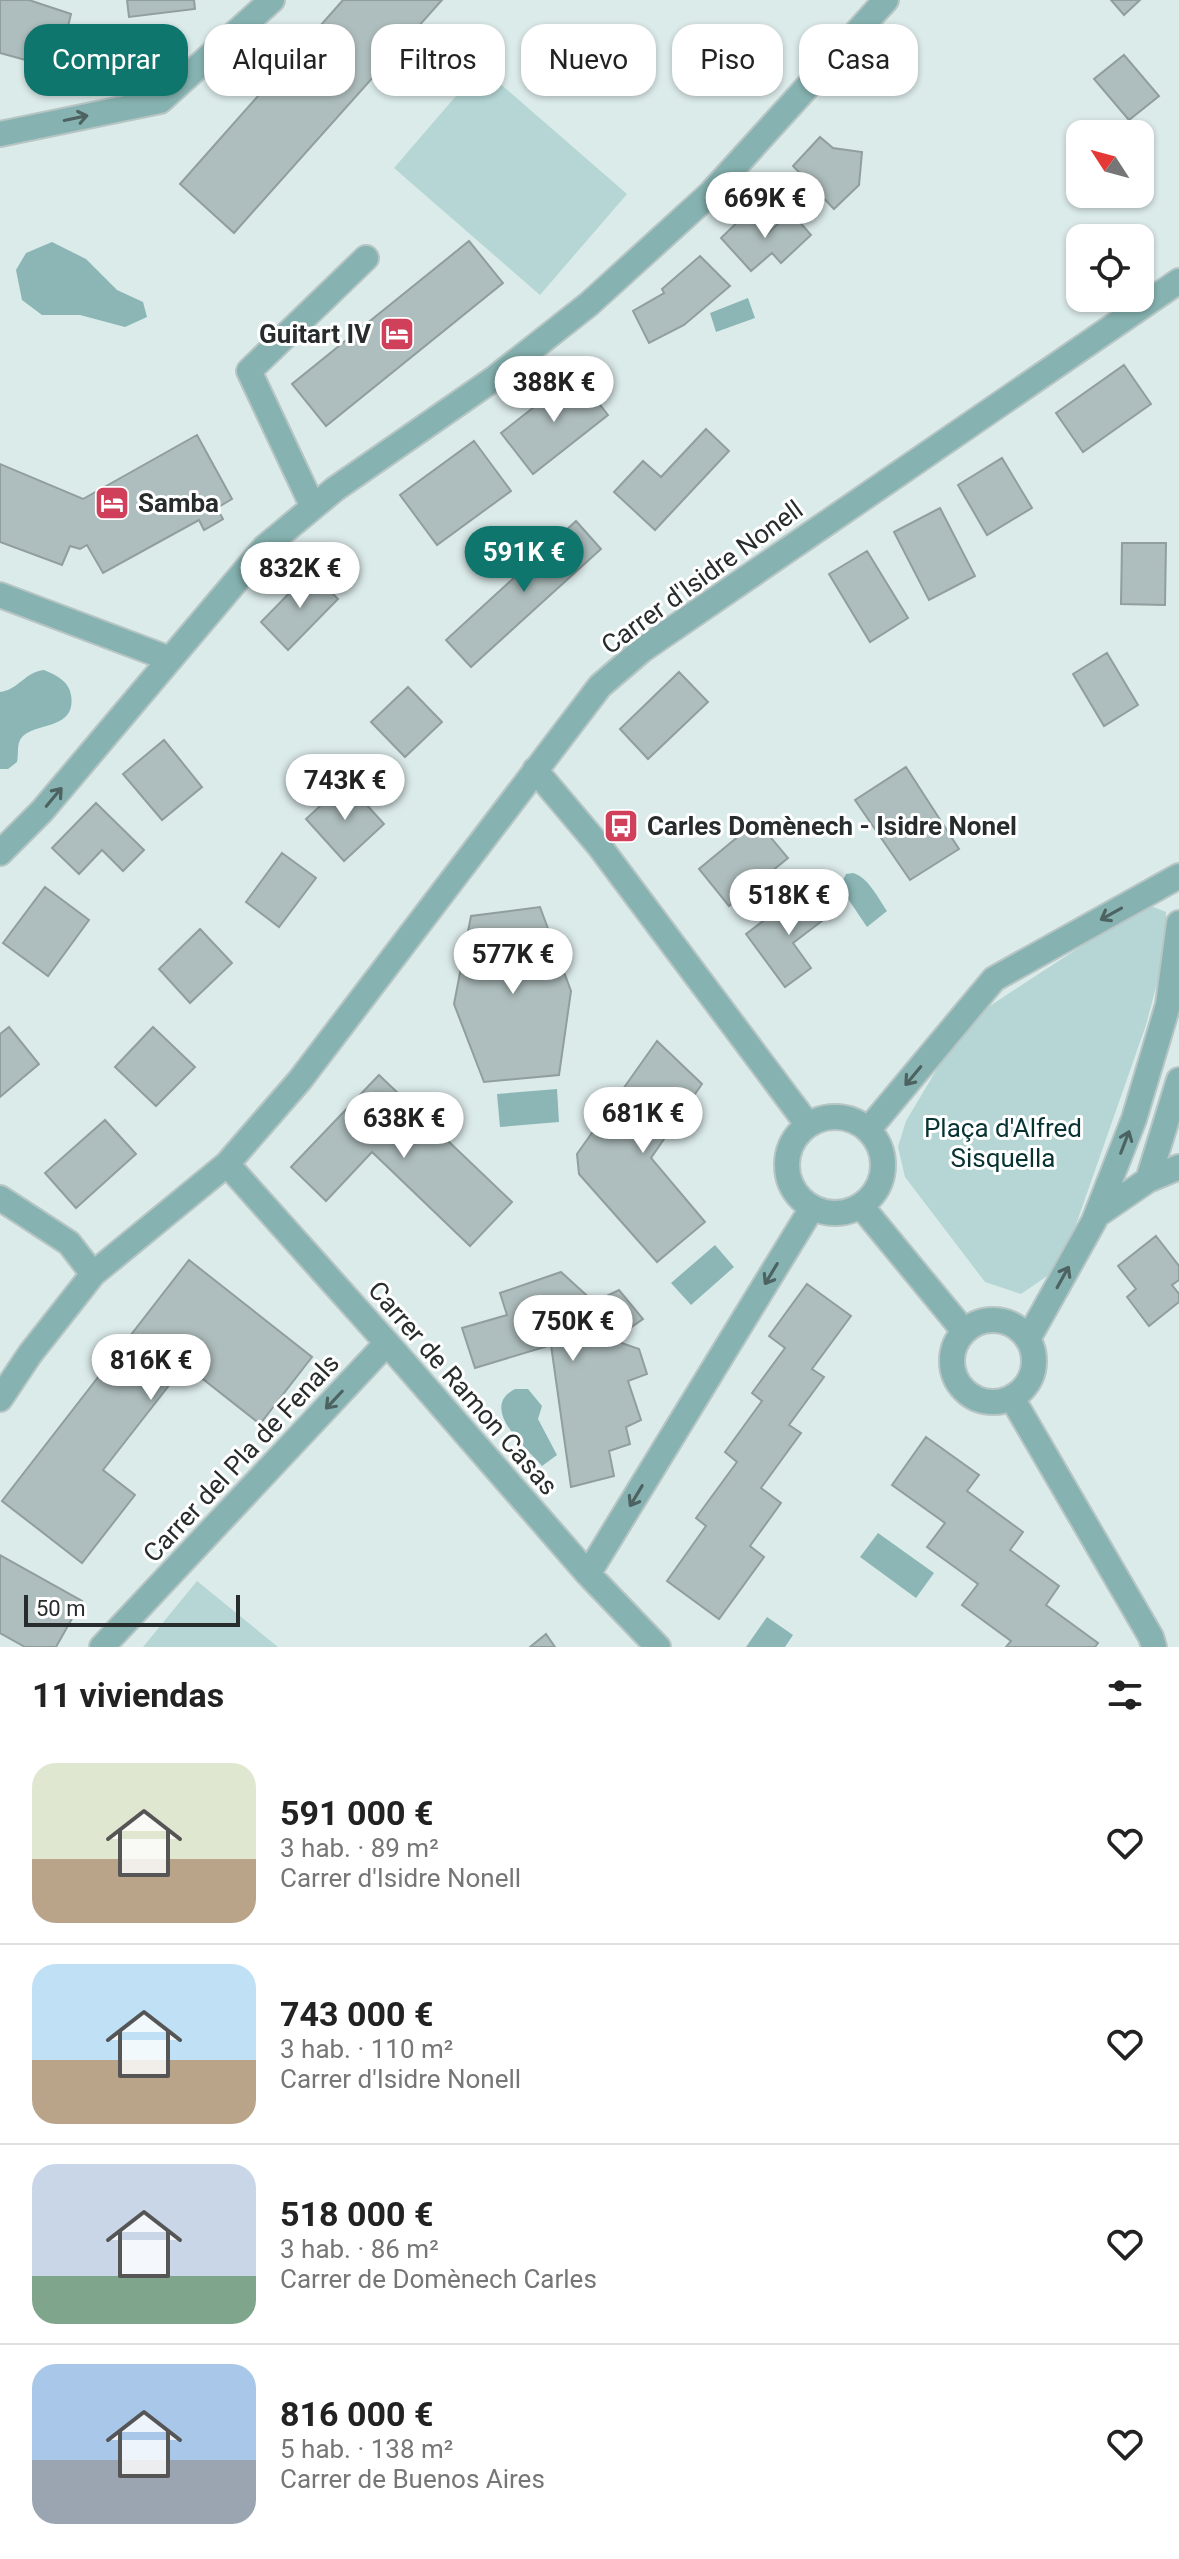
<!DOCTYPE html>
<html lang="es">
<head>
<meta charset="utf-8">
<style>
	body { margin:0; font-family:Roboto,sans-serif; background:#f2f2f2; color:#222; height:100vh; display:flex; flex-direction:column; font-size:30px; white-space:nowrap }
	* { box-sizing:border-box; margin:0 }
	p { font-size:26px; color:#767676 }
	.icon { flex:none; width:44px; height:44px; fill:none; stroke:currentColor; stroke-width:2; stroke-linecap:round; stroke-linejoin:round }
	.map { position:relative; height:1647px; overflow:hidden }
	.details { display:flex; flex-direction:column; background:#fff; flex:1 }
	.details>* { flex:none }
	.top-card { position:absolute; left:24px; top:24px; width:1132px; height:72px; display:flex; gap:16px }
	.needle { width:52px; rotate:306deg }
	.controls { position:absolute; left:1066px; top:120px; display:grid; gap:16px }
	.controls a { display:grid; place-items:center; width:88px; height:88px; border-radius:16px; background:#fff; box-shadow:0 2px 6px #0004; font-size:40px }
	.scale { position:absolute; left:24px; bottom:20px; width:216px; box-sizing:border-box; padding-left:8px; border:4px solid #272d2c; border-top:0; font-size:22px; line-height:28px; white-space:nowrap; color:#272d2c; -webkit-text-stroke:6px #fff; paint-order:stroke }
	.price { position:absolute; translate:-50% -68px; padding:0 18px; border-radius:28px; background:#fff; color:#222; font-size:26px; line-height:52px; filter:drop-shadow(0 2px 4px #0008) }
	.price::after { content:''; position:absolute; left:50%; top:48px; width:24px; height:18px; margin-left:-12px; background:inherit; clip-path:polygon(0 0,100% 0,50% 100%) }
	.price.on { background:#0f766e; color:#fff }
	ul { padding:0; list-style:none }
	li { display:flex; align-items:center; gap:24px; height:200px; padding:0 32px }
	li+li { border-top:2px solid #e0e0e0 }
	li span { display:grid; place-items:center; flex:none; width:224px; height:160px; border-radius:24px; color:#555 }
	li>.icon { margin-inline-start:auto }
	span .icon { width:96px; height:96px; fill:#fffc; stroke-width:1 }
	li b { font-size:34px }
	h2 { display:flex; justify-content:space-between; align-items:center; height:96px; padding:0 32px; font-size:34px }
	.pill { padding:0 28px; border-radius:24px; background:#fff; box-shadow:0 2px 6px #0004; font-size:28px; line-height:72px }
	.pill.on { background:#0f766e; color:#fff }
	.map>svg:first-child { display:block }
	.green { fill:#b5d6d5 }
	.water { fill:#8bb6b5 }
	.building { fill:#aebdbd; stroke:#909f9e; stroke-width:2 }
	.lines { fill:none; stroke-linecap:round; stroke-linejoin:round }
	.minor-casing { stroke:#b7c5c4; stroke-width:28 }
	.minor { stroke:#86b3b1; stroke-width:24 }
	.oneway { stroke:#4d6361 }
	.labels { text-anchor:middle; stroke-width:6; stroke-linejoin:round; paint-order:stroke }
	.poi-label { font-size:26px; font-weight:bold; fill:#272d2c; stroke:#fff; text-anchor:start }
	.street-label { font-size:26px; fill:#272d2c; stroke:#fff }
	.park-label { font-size:26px; fill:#083333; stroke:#fff }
</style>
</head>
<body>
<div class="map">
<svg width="1179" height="1647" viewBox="0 0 1179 1647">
	<rect width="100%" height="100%" fill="#dbebea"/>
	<path class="green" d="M481,67l146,127 -87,101 -146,-127z
		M1146,904l20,8 -1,41 -19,72 -73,208 -20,39 -32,22 -36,-12 -80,-105 -7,-30 8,-26 44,-74 32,-36z
		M197,1581l81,66h-135z"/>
	<path class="water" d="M52,242l34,17 31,31 26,12 4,15 -22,10 -45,-12h-38l-20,-15 -6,-30 10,-17z
		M748,298l7,20 -39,14 -6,-19z
		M44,670c12,5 25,11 27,25 6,35 -36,27 -49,42 -6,7 -3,17 -5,25l-9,7h-8v-77c18,-2 25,-20 44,-22z
		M853,873c15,4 25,25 34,38l-20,16 -27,-40 6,-13z
		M557,1089l2,33 -59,5 -3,-33z
		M715,1245l19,22 -43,38 -20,-22z
		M515,1389h13l14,17 -4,13 19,36 -15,11c-16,-19 -64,-58 -27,-77z
		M878,1533l56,40 -18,25 -56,-41z
		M767,1617l26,18 -8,12h-39z"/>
	<path class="building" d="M0,0h29l42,14 -13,55 -58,-16z
		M127,0h67l1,9 -66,8z
		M343,0h99l-208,233 -54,-49z
		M1111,0h29l-16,15z
		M1124,55l35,41 -30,24 -35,-41z
		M820,137l13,11 29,4 -3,33 -25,24 -41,-43z
		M748,212l19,22 24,-22 20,23 -30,28 -9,-10 -21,18 -30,-33z
		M469,241l34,42 -177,143 -34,-42z
		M700,256l30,30 -46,39 -35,18 -16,-32 31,-18 -2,-4z
		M1124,365l27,39 -68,48 -27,-39z
		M576,374l32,41 -75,59 -32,-41z
		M706,429l23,22 -74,79 -41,-38 29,-31 18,16z
		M197,435l35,64 -15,9 6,11 -19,11 -5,-10 -96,53 -16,-28 -7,4 -10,-3 -8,19 -62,-23v-78l83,35z
		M474,441l37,50 -74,54 -37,-50z
		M1002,458l30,50 -45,27 -29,-50z
		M940,508l35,68 -46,24 -35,-68z
		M576,521l25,28 -130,118 -25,-27z
		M1122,543h44l-1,62 -44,-1z
		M867,551l41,67 -38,24 -41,-68z
		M311,571l27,28 -50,51 -27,-28z
		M1107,653l31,52 -34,21 -31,-52z
		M679,672l29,30 -60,57 -28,-30z
		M408,687l34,35 -37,35 -34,-35z
		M164,740l38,47 -40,33 -39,-46z
		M906,767l53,82 -49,31 -55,-80z
		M346,782l38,42 -40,37 -38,-42z
		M96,803l48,47 -21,21 -21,-21 -23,24 -27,-26z
		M757,821l31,37 -59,48 -30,-37z
		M282,853l34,25 -37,49 -33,-25z
		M45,887l44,33 -41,56 -45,-33z
		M821,891l14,20 -42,32 18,25 -26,19 -39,-53 37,-28 6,8z
		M540,907l31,84 -12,84 -75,7 -30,-78 17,-88z
		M200,929l32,34 -42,40 -31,-34z
		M9,1027l30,37 -39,33v-63z
		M153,1027l42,40 -39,39 -41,-39z
		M657,1041l45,43 -51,74 54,64 -48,40 -78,-88 -2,-20z
		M379,1075l133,127 -42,44 -98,-94 -46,49 -35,-34z
		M105,1120l31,34 -60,54 -31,-35z
		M1156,1236l23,30v14l-7,5 7,9v8l-30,24 -22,-29 9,-8 -18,-23z
		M189,1260l123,97 -52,67 -75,-59 -82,105 32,25 -53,68 -80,-62z
		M561,1272l33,30 25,-12 24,29 -30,21 26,9 8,25 -19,7 13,39 -15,7 4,17 -21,7 5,25 -43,11 -20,-142 -76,23 -13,-40 45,-13 -7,-22z
		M807,1284l44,32 -39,53 12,8 -35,48 12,8 -40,55 20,15 -31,43 14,11 -45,62 -52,-38 39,-55 -10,-8 41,-56 -12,-10 37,-51 -10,-8 33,-45 -16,-12z
		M926,1437l53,38 -12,16 56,41 -13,18 49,36 -13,19 52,38 -3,4h-89l5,-6 -49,-36 16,-21 -51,-37 18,-24 -53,-38z
		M0,1555l82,46 -26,46h-31l-25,-14z
		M546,1634l9,13h-25z"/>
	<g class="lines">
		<g class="minor-casing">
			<path id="minor" d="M0,134l160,-33 112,-101
				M313,507l-64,-136 117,-113
				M0,595l170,64
				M535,770l65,77 208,278
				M0,853l42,-42 223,-264 70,-58 160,-111 94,-74 122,-111 175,-193
				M787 1165a48 48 0 1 1 96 0a48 48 0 1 1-96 0Z
				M868,1130l126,-151 185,-103
				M227,1164l160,179 201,231 70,73
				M1148,1180l31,-100
				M0,1198l69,45 24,31
				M861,1206l103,125
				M1097,1215l51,-35 31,-13
				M952 1361a41 41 0 1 1 82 0a41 41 0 1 1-82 0Z
				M1028,1339l66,-118 40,-102 34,-114 11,-82
				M1012,1398l139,239 3,10
				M0,1399l30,-45 63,-80 134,-110 73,-84 300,-394 42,-36 537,-369
				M588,1574l224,-366
				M102,1647l285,-304"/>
		</g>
		<use href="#minor" class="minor"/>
	</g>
	<defs><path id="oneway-shaft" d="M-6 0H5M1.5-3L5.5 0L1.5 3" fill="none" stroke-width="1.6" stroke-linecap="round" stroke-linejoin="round" transform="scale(2)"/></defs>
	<g class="oneway">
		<use href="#oneway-shaft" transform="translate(76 118) rotate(-12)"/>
		<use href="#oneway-shaft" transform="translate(54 797) rotate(-50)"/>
		<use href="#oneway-shaft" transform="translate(1111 914) rotate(151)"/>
		<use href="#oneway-shaft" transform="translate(913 1076) rotate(130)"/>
		<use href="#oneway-shaft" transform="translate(1125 1142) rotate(-69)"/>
		<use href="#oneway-shaft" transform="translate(771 1274) rotate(121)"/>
		<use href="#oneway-shaft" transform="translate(1063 1277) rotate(-61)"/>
		<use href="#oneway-shaft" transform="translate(334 1400) rotate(133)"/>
		<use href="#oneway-shaft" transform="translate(636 1496) rotate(121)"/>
	</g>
	<defs>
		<g id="hotel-square" transform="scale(1.8)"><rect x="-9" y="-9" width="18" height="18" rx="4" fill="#d0405b" stroke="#fff"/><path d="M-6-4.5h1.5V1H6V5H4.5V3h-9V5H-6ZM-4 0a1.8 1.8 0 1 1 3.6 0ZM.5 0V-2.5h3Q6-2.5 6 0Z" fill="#fff"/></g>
		<g id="bus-square" transform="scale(1.8)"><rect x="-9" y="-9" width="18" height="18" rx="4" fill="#d0405b" stroke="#fff"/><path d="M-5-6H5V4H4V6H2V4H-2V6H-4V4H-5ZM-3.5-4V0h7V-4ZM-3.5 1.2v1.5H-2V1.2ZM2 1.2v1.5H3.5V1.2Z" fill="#fff"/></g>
	</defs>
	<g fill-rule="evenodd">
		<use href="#hotel-square" x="397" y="334"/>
		<use href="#hotel-square" x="112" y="503"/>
		<use href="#bus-square" x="621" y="826"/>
	</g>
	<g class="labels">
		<g class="poi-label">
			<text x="371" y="343" text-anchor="end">Guitart IV</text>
			<text x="138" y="512">Samba</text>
			<text x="647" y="835">Carles Domènech - Isidre Nonel</text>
		</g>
		<g class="street-label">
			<text transform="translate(702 577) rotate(-36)" y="9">Carrer d'Isidre Nonell</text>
			<text transform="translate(463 1388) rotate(49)" y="9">Carrer de Ramon Casas</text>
			<text transform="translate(241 1458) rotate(-47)" y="9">Carrer del Pla de Fenals</text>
		</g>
		<g class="park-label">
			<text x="1003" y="1137">Plaça d'Alfred<tspan x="1003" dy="30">Sisquella</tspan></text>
		</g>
	</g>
</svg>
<div class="controls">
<a><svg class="needle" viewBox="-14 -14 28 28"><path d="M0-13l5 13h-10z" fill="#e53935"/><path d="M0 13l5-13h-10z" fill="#767676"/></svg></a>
<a><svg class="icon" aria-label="locate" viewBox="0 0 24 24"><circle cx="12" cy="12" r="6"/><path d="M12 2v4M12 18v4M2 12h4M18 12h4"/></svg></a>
</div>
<div class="scale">50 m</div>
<b class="price" style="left:765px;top:240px">669K €</b>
<b class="price" style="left:554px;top:424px">388K €</b>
<b class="price on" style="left:524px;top:594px">591K €</b>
<b class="price" style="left:300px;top:610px">832K €</b>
<b class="price" style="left:345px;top:822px">743K €</b>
<b class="price" style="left:789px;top:937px">518K €</b>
<b class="price" style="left:513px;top:996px">577K €</b>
<b class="price" style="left:643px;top:1155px">681K €</b>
<b class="price" style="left:404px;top:1160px">638K €</b>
<b class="price" style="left:573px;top:1363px">750K €</b>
<b class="price" style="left:151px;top:1402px">816K €</b>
<div class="top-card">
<a class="pill on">Comprar</a>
<a class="pill">Alquilar</a>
<a class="pill">Filtros</a>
<a class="pill">Nuevo</a>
<a class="pill">Piso</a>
<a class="pill">Casa</a>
</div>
</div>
<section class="details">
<h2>11 viviendas<svg class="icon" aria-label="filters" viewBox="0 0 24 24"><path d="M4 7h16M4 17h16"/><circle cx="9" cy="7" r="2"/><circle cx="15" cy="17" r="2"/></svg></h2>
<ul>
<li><span style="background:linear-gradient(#dfe7d0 60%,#b9a48a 0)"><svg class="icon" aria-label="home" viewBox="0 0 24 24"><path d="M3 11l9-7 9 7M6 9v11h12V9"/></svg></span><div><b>591 000 €</b><p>3 hab. · 89 m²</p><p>Carrer d'Isidre Nonell</p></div><svg class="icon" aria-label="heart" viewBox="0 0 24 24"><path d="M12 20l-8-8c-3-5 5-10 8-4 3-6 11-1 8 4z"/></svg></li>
<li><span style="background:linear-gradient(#bfe0f5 60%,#b9a48a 0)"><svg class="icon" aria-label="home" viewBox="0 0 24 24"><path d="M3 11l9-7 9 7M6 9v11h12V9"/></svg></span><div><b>743 000 €</b><p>3 hab. · 110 m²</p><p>Carrer d'Isidre Nonell</p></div><svg class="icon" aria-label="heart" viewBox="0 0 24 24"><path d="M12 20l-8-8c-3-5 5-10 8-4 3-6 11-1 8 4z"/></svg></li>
<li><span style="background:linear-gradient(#c9d6e8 70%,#7fa58c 0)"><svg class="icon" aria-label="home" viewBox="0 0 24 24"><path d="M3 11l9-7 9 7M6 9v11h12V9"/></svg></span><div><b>518 000 €</b><p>3 hab. · 86 m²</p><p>Carrer de Domènech Carles</p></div><svg class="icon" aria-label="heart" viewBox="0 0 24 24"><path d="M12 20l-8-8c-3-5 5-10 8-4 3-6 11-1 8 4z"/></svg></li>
<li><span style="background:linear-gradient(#a9c7e8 60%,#9aa5b1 0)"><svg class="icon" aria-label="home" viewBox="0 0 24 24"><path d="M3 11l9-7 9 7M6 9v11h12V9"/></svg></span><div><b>816 000 €</b><p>5 hab. · 138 m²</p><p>Carrer de Buenos Aires</p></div><svg class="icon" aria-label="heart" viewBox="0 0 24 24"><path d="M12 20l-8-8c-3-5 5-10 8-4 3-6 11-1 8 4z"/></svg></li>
</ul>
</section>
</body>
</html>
